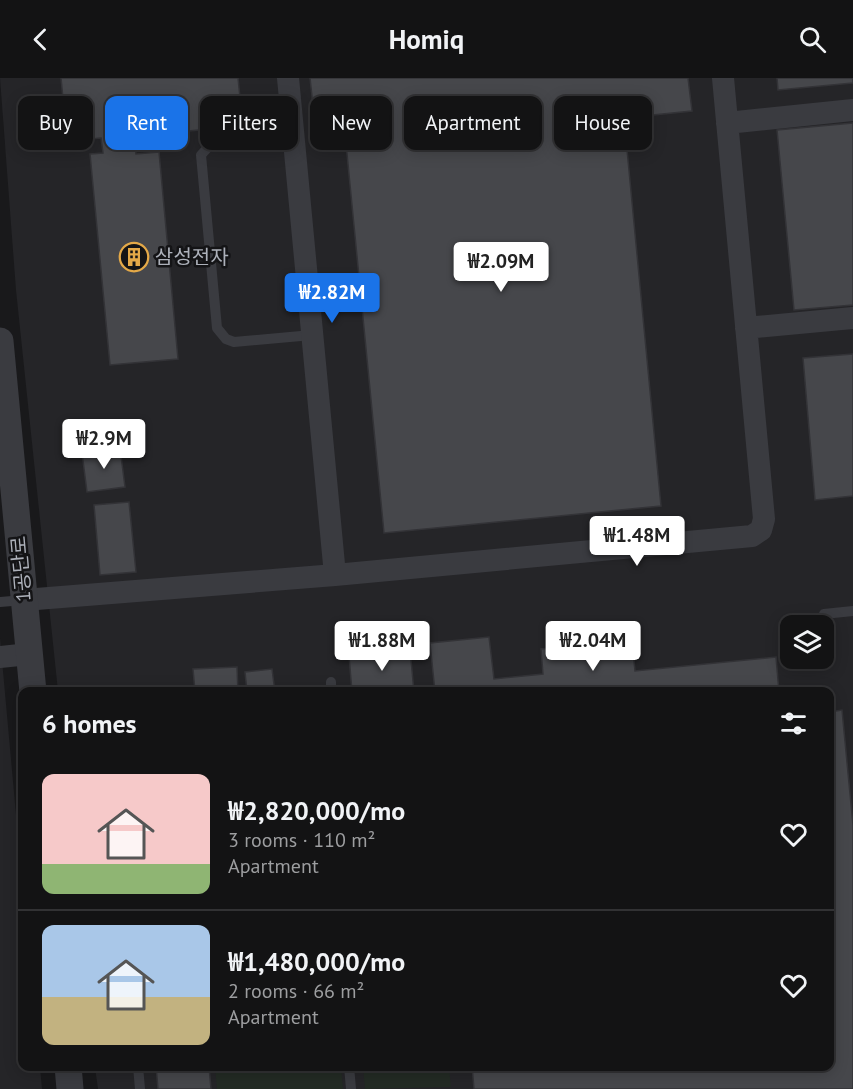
<!DOCTYPE html>
<html lang="en">
<head>
<meta charset="utf-8">
<style>
	body { margin:0; font-family:"PT Sans","Noto Sans KR",sans-serif; background:#1c1c1d; color:#f1f3f6; height:100vh; display:flex; flex-direction:column; font-size:22px; white-space:nowrap }
	* { box-sizing:border-box; margin:0 }
	p { font-size:20px; color:#9d9ea0 }
	.icon { flex:none; width:33px; height:33px; fill:none; stroke:currentColor; stroke-width:2; stroke-linecap:round; stroke-linejoin:round }
	.map { position:relative; flex:1; overflow:hidden }
	.side { position:absolute; left:18px; top:609px; width:816px; height:384px; display:flex; flex-direction:column; background:#131314; border-radius:12px; box-shadow:0 3px 15px #0003,0 0 0 2px #323234 }
	.side>* { flex:none }
	.hud { position:absolute; left:18px; top:18px; width:818px; height:54px; display:flex; gap:12px }
	.tools { position:absolute; left:780px; top:537px; display:grid; gap:12px }
	.tools a { display:grid; place-items:center; width:54px; height:54px; border-radius:12px; background:#131314; box-shadow:0 3px 15px #0003,0 0 0 2px #323234; font-size:30px }
	.price { position:absolute; translate:-50% -51px; padding:0 14px; border-radius:6px; background:#fff; color:#222; font-size:20px; line-height:39px; filter:drop-shadow(0 2px 3px #0008) }
	.price::after { content:''; position:absolute; left:50%; top:36px; width:18px; height:14px; margin-left:-9px; background:inherit; clip-path:polygon(0 0,100% 0,50% 100%) }
	.price.current { background:#1a73e8; color:#fff }
	ul { padding:0; list-style:none }
	li { display:flex; align-items:center; gap:18px; height:150px; padding:0 24px }
	li+li { border-top:2px solid #323234 }
	li span { display:grid; place-items:center; flex:none; width:168px; height:120px; border-radius:12px; color:#555 }
	li>.icon { margin-inline-start:auto }
	span .icon { width:72px; height:72px; fill:#fffc; stroke-width:1 }
	li b { font-size:26px }
	h2 { display:flex; justify-content:space-between; align-items:center; height:72px; padding:0 24px; font-size:26px }
	.tag { padding:0 21px; border-radius:12px; background:#131314; box-shadow:0 3px 15px #0003,0 0 0 2px #323234; font-size:21px; line-height:54px }
	.tag.current { background:#1a73e8; color:#fff }
	header { display:flex; justify-content:space-between; align-items:center; height:78px; padding:0 24px; background:#131314; font-size:27px; font-weight:800 }
	.map>svg:first-child { display:block }
	.built { fill:#252528; fill-rule:evenodd }
	.green { fill:#232b24 }
	.building { fill:#46474b; stroke:#333337; stroke-width:1.5 }
	.lines { fill:none; stroke-linecap:round; stroke-linejoin:round }
	.service { stroke:#3a3b40; stroke-width:10 }
	.minor { stroke:#3a3b40; stroke-width:22 }
	.tertiary { stroke:#3a3b40; stroke-width:27 }
	.labels { text-anchor:middle; stroke-width:5; stroke-linejoin:round; paint-order:stroke }
	.poi-label { font-size:20px; fill:#adb1ba; stroke:#141416; text-anchor:start }
	.street-label { font-size:20px; fill:#adb1ba; stroke:#141416 }
</style>
</head>
<body>
<header><svg class="icon" aria-label="back" viewBox="0 0 24 24"><path d="M15 5l-7 7 7 7"/></svg>Homiq<svg class="icon" aria-label="search" viewBox="0 0 24 24"><circle cx="10" cy="10" r="6"/><path d="M15 15l6 6"/></svg></header>
<div class="map">
<svg width="853" height="1011" viewBox="0 0 853 1011">
	<rect width="100%" height="100%" fill="#19191b"/>
	<path class="built" d="M0,0h853v1011h-755l-3,-22 735,-1v-374l-772,-1 -42,-401zM790,548h34v32h-34z
		M0,560l22,243v185l18,1 2,22h-42z"/>
	<path class="green" d="M215,989h126l2,22h-126z
		M363,989h86l2,20 -86,2z"/>
	<path class="building" d="M61,0h177l5,48 -109,10 2,18 23,-2 19,207 -68,6 -20,-211 13,-1 -2,-15 -34,3z
		M310,0h378l4,33 -68,7 37,388 -277,27 -41,-420 -29,2z
		M777,0h76v5l-75,7z
		M853,45v182l-59,5 -17,-180z
		M853,276v142l-38,4 -12,-142z
		M120,370l5,39 -38,5 -5,-39z
		M129,424l7,70 -36,3 -6,-70z
		M489,559l5,42 49,-5 -2,-25 91,-9 3,31 141,-14 3,35h-344l-5,-49z
		M410,571l4,43h-62l-3,-36z
		M237,589l1,25h-43l-2,-23z
		M272,591l3,23h-28l-2,-20z
		M842,632l11,115v264h-379l-2,-23h358v-354z
		M156,988h53l2,23h-53z"/>
	<g class="lines">
		<path class="service" d="M293,57l-82,9 -10,11 16,173 9,11 8,3 78,-7
			M0,524l24,-2
			M824,536l29,-3
			M331,604v10
			M138,988l2,23
			M349,988l2,23"/>
		<path class="minor" d="M288,0l47,497
			M727,45l126,-13
			M746,250l107,-10
			M24,522l311,-25 417,-39 9,-6 3,-11 -41,-441
			M0,579l29,-3"/>
		<path class="tertiary" d="M0,263l33,351
			M68,988l2,23"/>
	</g>
	<defs>
		<g id="building-ring" transform="scale(1.5)"><circle r="9.5" fill="#141416" stroke="#e4a948" stroke-width="1.5"/><path d="M-4-6H4V6H1V3H-1V6H-4ZM-2.5-4.3h1.7v1.8h-1.7ZM.8-4.3h1.7v1.8H.8ZM-2.5-1h1.7V.8h-1.7ZM.8-1h1.7V.8H.8Z" fill="#e4a948"/></g>
	</defs>
	<g fill-rule="evenodd">
		<use href="#building-ring" x="134" y="179"/>
	</g>
	<g class="labels">
		<g class="poi-label">
			<text x="155" y="186">삼성전자</text>
		</g>
		<g class="street-label">
			<text transform="translate(21 491) rotate(-95)" y="7">1공단로</text>
		</g>
	</g>
</svg>
<div class="tools">
<a><svg class="icon" aria-label="layers" viewBox="0 0 24 24"><path d="M12 4l9 5-9 5-9-5zM3 14l9 5 9-5"/></svg></a>
</div>
<b class="price" style="left:501px;top:215px">₩2.09M</b>
<b class="price current" style="left:332px;top:246px">₩2.82M</b>
<b class="price" style="left:104px;top:392px">₩2.9M</b>
<b class="price" style="left:637px;top:489px">₩1.48M</b>
<b class="price" style="left:382px;top:594px">₩1.88M</b>
<b class="price" style="left:593px;top:594px">₩2.04M</b>
<div class="hud">
<a class="tag">Buy</a>
<a class="tag current">Rent</a>
<a class="tag">Filters</a>
<a class="tag">New</a>
<a class="tag">Apartment</a>
<a class="tag">House</a>
</div>
<section class="side">
<h2>6 homes<svg class="icon" aria-label="filters" viewBox="0 0 24 24"><path d="M4 7h16M4 17h16"/><circle cx="9" cy="7" r="2"/><circle cx="15" cy="17" r="2"/></svg></h2>
<ul>
<li><span style="background:linear-gradient(#f6c9c9 75%,#8fb573 0)"><svg class="icon" aria-label="home" viewBox="0 0 24 24"><path d="M3 11l9-7 9 7M6 9v11h12V9"/></svg></span><div><b>₩2,820,000/mo</b><p>3 rooms · 110 m²</p><p>Apartment</p></div><svg class="icon" aria-label="heart" viewBox="0 0 24 24"><path d="M12 20l-8-8c-3-5 5-10 8-4 3-6 11-1 8 4z"/></svg></li>
<li><span style="background:linear-gradient(#a9c7e8 60%,#c2b280 0)"><svg class="icon" aria-label="home" viewBox="0 0 24 24"><path d="M3 11l9-7 9 7M6 9v11h12V9"/></svg></span><div><b>₩1,480,000/mo</b><p>2 rooms · 66 m²</p><p>Apartment</p></div><svg class="icon" aria-label="heart" viewBox="0 0 24 24"><path d="M12 20l-8-8c-3-5 5-10 8-4 3-6 11-1 8 4z"/></svg></li>
</ul>
</section>
</div>
</body>
</html>
